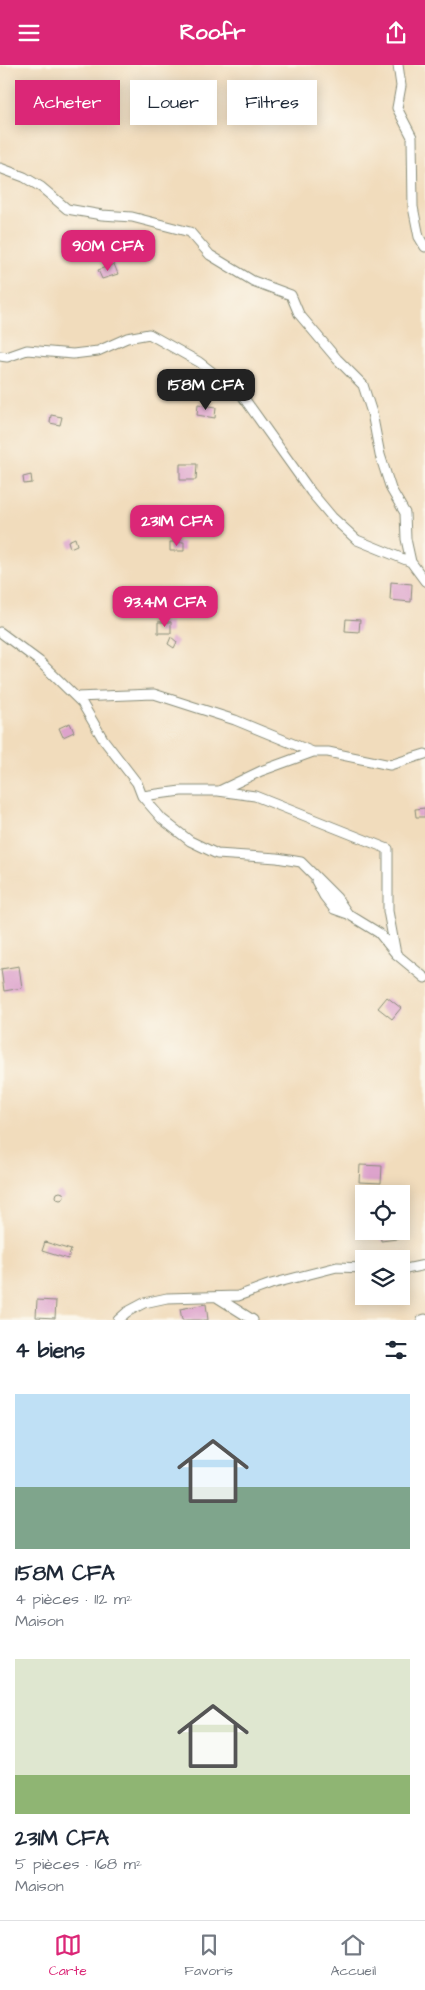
<!DOCTYPE html>
<html lang="fr">
<head>
<meta charset="utf-8">
<style>
	body { margin:0; font-family:"Architects Daughter",sans-serif; background:#f6f6f7; color:#1f2937; height:100vh; display:flex; flex-direction:column; font-size:19px; white-space:nowrap }
	* { box-sizing:border-box; margin:0 }
	p { font-size:16px; color:#747a83 }
	.icon { flex:none; width:28px; height:28px; fill:none; stroke:currentColor; stroke-width:2; stroke-linecap:round; stroke-linejoin:round }
	.map { position:relative; height:1255px; overflow:hidden }
	.details { display:flex; flex-direction:column; background:#fff; flex:1 }
	.details>* { flex:none }
	.banner { position:absolute; left:15px; top:15px; width:395px; height:45px; display:flex; gap:10px }
	.buttons { position:absolute; left:355px; top:1120px; display:grid; gap:10px }
	.buttons a { display:grid; place-items:center; width:55px; height:55px; border-radius:0px; background:#fff; box-shadow:0 2px 12px #0003; font-size:25px }
	.price { position:absolute; translate:-50% -42px; padding:0 11px; border-radius:10px; background:#db2777; color:#fff; font-size:16px; line-height:32px; filter:drop-shadow(0 1px 2px #0008) }
	.price::after { content:''; position:absolute; left:50%; top:30px; width:15px; height:11px; margin-left:-8px; background:inherit; clip-path:polygon(0 0,100% 0,50% 100%) }
	.price.on { background:#222; color:#fff }
	ul { padding:0; list-style:none }
	li { display:grid; align-content:center; gap:10px; height:265px; padding:0 15px }
	li span { display:grid; place-items:center; height:155px; border-radius:0px; color:#555 }
	li>.icon { margin-inline-start:auto }
	span .icon { width:90px; height:90px; fill:#fffc; stroke-width:1 }
	li b { font-size:21px }
	h2 { display:flex; justify-content:space-between; align-items:center; height:60px; padding:0 15px; font-size:21px }
	.chip { padding:0 18px; border-radius:0px; background:#fff; box-shadow:0 2px 12px #0003; font-size:18px; line-height:45px }
	.chip.on { background:#db2777; color:#fff }
	header { display:flex; justify-content:space-between; align-items:center; height:65px; padding:0 15px; background:#db2777; color:#fff; font-size:22px; font-weight:700 }
	.tabs { display:flex; justify-content:space-around; align-items:center; height:70px; border-top:1px solid #e0e1e3; background:#fff; font-size:14px; color:#747a83 }
	.tabs a { display:grid; justify-items:center; gap:2px }
	.tabs .on { color:#db2777 }
	.map>svg:first-child { display:block }
	.building { fill:#dda3cc }
	.lines { fill:none; stroke-linecap:round; stroke-linejoin:round }
	.street-casing { stroke:#888c78; stroke-width:11 }
	.street { stroke:#fff; stroke-width:9 }
</style>
</head>
<body>
<header><svg class="icon" aria-label="menu" viewBox="0 0 24 24"><path d="M4 6h16M4 12h16M4 18h16"/></svg>Roofr<svg class="icon" aria-label="share" viewBox="0 0 24 24"><path d="M12 15V3M7 8l5-5 5 5M5 13v7h14v-7"/></svg></header>
<div class="map">
<svg width="425" height="1255" viewBox="0 0 425 1255">
	<rect width="100%" height="100%" fill="#fbf7ec"/>
	<filter id="ink" filterUnits="userSpaceOnUse"><feTurbulence type="fractalNoise" baseFrequency=".02" numOctaves="2"/><feDisplacementMap in="SourceGraphic" scale="10" xChannelSelector="R" yChannelSelector="G"/><feConvolveMatrix kernelMatrix="1 2 1 2 8 2 1 2 1" color-interpolation-filters="sRGB"/></filter>
	<filter id="wash" filterUnits="userSpaceOnUse"><feTurbulence type="fractalNoise" baseFrequency=".0096" numOctaves="4" result="noise"/><feDisplacementMap in="SourceGraphic" scale="20" xChannelSelector="R" yChannelSelector="G"/><feGaussianBlur stdDeviation="1.12" result="paint"/><feColorMatrix in="noise" values="0 0 0 0 0 0 0 0 0 0 0 0 0 0 0 0 0 1.4 0 .05"/><feComposite in="paint" operator="in"/></filter>
	<g filter="url(#wash)">
		<rect width="100%" height="100%" fill="#f1dcbc"/>
		<g id="blocks">
			<path class="building" d="M114,199l4,10 -16,5 -4,-9z
				M166,312l17,4 -3,10 -17,-4z
				M198,339l18,3 -1,11 -18,-3z
				M51,350l11,2 -2,8 -10,-2z
				M180,399h17l-1,16h-16z
				M31,410l1,8 -8,1 -1,-7z
				M75,473l2,7 -7,3 -2,-7z
				M170,477h14v9h-14z
				M391,517l21,2 -1,18 -21,-2z
				M346,554l14,1 -1,12 -14,-1z
				M158,557h13v11h-13z
				M171,572l6,5 -3,6 -6,-4z
				M70,658l4,9 -11,5 -4,-9z
				M425,743v9h-9l-1,-8z
				M19,901l3,22 -18,3 -3,-22z
				M387,932l14,11 -9,11 -14,-11z
				M360,1100l22,1 -1,17 -22,-1z
				M56 1131a4 4 0 1 1 8 0a4 4 0 1 1-8 0Z
				M380,1166h16l1,8 -16,2z
				M45,1177l26,8 -3,9 -26,-8z
				M37,1235l19,1 -1,17 -19,-1z
				M206,1239l2,16h-26l-2,-11z"/>
		</g>
	</g>
	<g filter="url(#ink)">
		<use href="#blocks" fill-opacity="0" stroke="#888c78" stroke-width="1"/>
		<g class="lines">
			<g class="street-casing">
				<path id="street" d="M398,0l3,21 -4,22 15,29 1,70 6,30 6,10
					M0,103l24,9 17,10 26,22 35,6 30,2 58,15 20,23 43,26 38,14 8,19 38,45 26,26 9,28 8,42 11,34 14,24 1,26 5,23 14,19
					M0,291l7,1 20,-7 46,4 25,-3 29,-13 22,-4 50,28 42,32 70,98 21,25 25,23 54,22
					M0,567l39,29 43,42 21,36 34,44 5,13 20,23 28,22 27,13 60,4 24,4 36,36 11,16
					M76,632l78,-3 81,26 78,32h15l62,13 35,-11
					M219,726l42,-20 52,-19
					M142,731l39,-5h37l37,5 133,53v62l8,43
					M316,816l8,15 10,13 14,5 31,19 17,21 29,24
					M401,1205l24,-5
					M218,1233l35,22
					M118,1255l9,-8 17,-9 23,-5 71,-2 33,-12 66,-17 27,1
					M422,1255l3,-1"/>
			</g>
			<use href="#street" class="street"/>
		</g>
	</g>
</svg>
<div class="buttons">
<a><svg class="icon" aria-label="locate" viewBox="0 0 24 24"><circle cx="12" cy="12" r="6"/><path d="M12 2v4M12 18v4M2 12h4M18 12h4"/></svg></a>
<a><svg class="icon" aria-label="layers" viewBox="0 0 24 24"><path d="M12 4l9 5-9 5-9-5zM3 14l9 5 9-5"/></svg></a>
</div>
<b class="price" style="left:108px;top:207px">90M CFA</b>
<b class="price on" style="left:206px;top:346px">158M CFA</b>
<b class="price" style="left:177px;top:482px">231M CFA</b>
<b class="price" style="left:165px;top:563px">93.4M CFA</b>
<div class="banner">
<a class="chip on">Acheter</a>
<a class="chip">Louer</a>
<a class="chip">Filtres</a>
</div>
</div>
<section class="details">
<h2>4 biens<svg class="icon" aria-label="filters" viewBox="0 0 24 24"><path d="M4 7h16M4 17h16"/><circle cx="9" cy="7" r="2"/><circle cx="15" cy="17" r="2"/></svg></h2>
<ul>
<li><span style="background:linear-gradient(#bfe0f5 60%,#7fa58c 0)"><svg class="icon" aria-label="home" viewBox="0 0 24 24"><path d="M3 11l9-7 9 7M6 9v11h12V9"/></svg></span><div><b>158M CFA</b><p>4 pièces · 112 m²</p><p>Maison</p></div></li>
<li><span style="background:linear-gradient(#dfe7d0 75%,#8fb573 0)"><svg class="icon" aria-label="home" viewBox="0 0 24 24"><path d="M3 11l9-7 9 7M6 9v11h12V9"/></svg></span><div><b>231M CFA</b><p>5 pièces · 168 m²</p><p>Maison</p></div></li>
</ul>
</section>
<nav class="tabs">
<a class="on"><svg class="icon" aria-label="map" viewBox="0 0 24 24"><path d="M3 6l6-2 6 2 6-2v14l-6 2-6-2-6 2zM9 4v14M15 6v14"/></svg>Carte</a>
<a><svg class="icon" aria-label="saved" viewBox="0 0 24 24"><path d="M7 4h10v16l-5-4-5 4z"/></svg>Favoris</a>
<a><svg class="icon" aria-label="home" viewBox="0 0 24 24"><path d="M3 11l9-7 9 7M6 9v11h12V9"/></svg>Accueil</a>
</nav>
</body>
</html>
